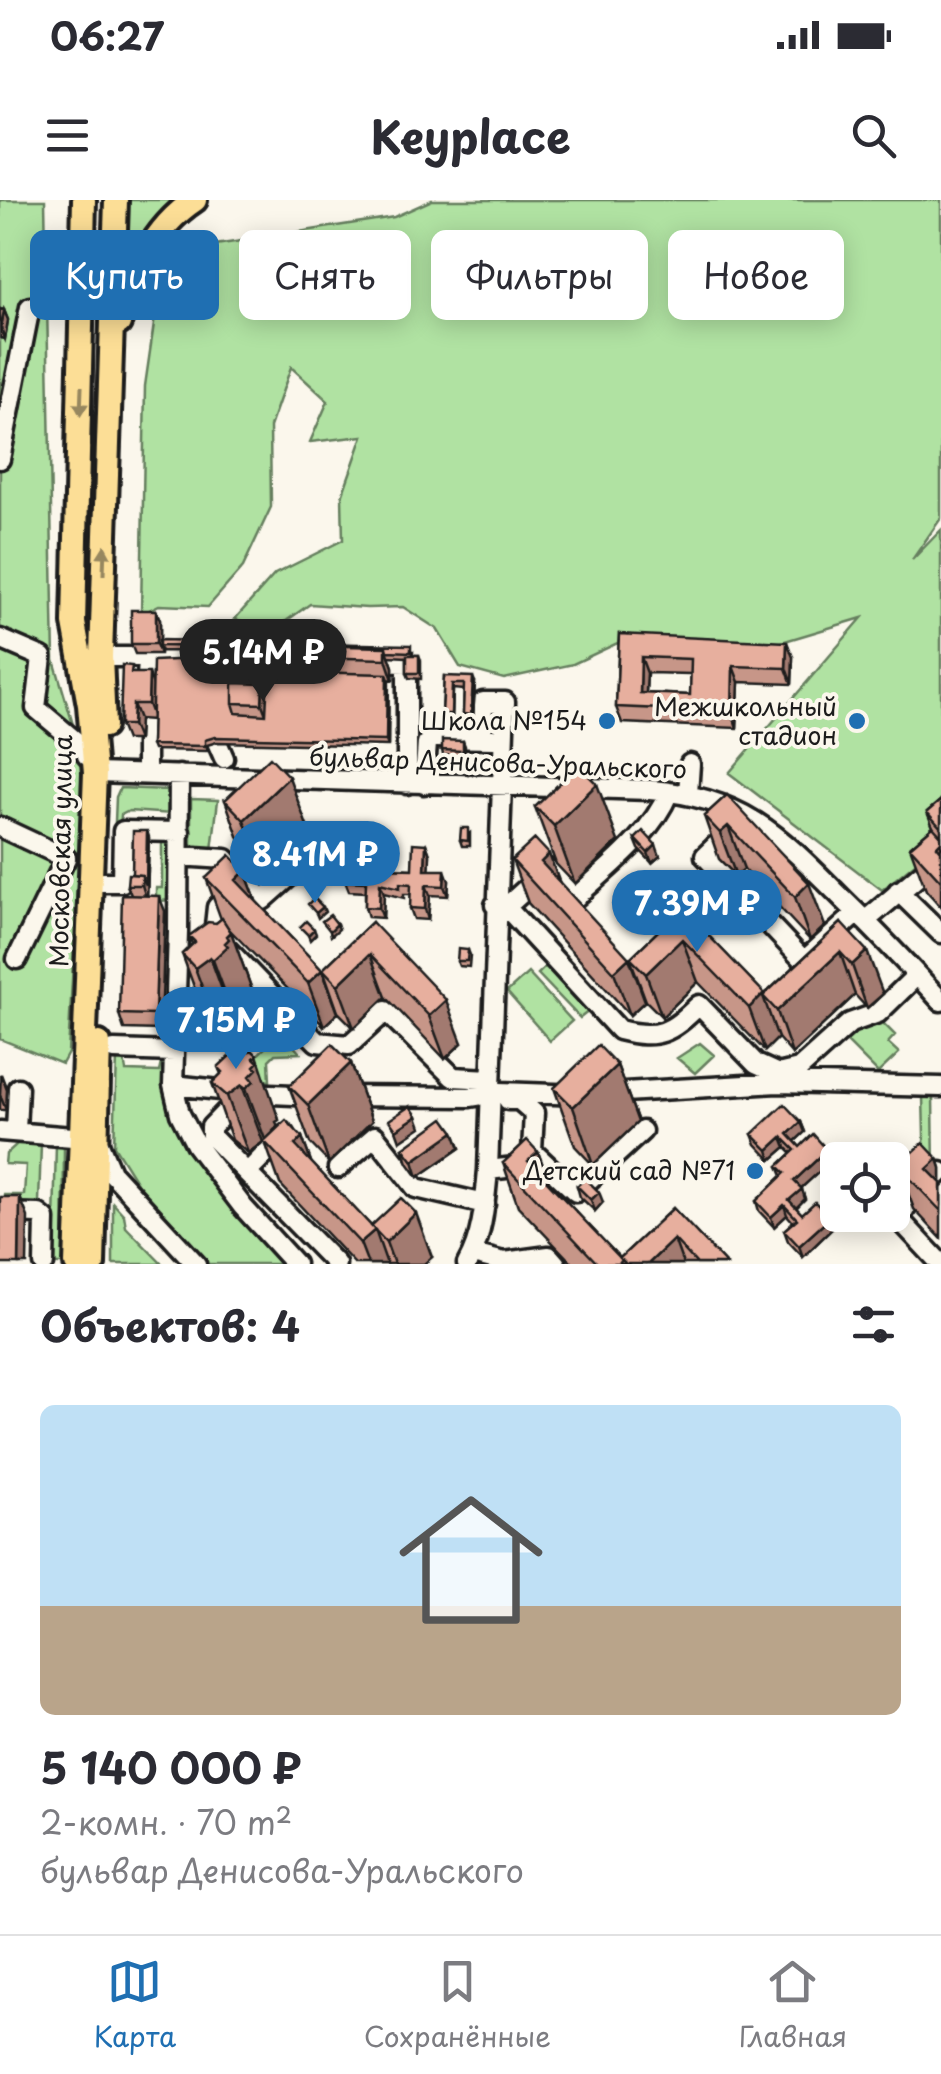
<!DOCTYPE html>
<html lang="ru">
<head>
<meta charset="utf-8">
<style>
	body { margin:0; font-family:"Playpen Sans",sans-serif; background:#f2f2f3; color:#2b2b33; height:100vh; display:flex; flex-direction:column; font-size:38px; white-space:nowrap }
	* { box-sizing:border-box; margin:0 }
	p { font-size:32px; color:#7c7c81 }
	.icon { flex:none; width:55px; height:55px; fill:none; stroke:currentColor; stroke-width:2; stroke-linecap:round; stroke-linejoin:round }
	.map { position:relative; height:1064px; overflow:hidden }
	.details { display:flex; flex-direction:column; background:#fff; flex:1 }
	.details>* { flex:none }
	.hud { position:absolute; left:30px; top:30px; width:882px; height:90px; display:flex; gap:20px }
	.controls { position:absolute; left:820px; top:942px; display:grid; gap:20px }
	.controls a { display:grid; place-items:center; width:90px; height:90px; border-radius:15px; background:#fff; box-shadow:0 5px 25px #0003; font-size:50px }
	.price { position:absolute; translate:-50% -85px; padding:0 22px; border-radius:35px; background:#1f6fb2; color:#fff; font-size:32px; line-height:65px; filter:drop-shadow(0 2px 5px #0008) }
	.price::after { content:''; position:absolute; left:50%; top:60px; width:30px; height:22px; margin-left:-15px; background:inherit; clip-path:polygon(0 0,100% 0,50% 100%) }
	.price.current { background:#222; color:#fff }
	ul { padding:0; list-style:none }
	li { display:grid; align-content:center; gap:20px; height:530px; padding:0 40px }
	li+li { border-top:2px solid #e1e1e2 }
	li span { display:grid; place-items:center; height:310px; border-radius:15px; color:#555 }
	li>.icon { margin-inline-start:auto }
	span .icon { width:180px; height:180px; fill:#fffc; stroke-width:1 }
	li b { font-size:42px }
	h2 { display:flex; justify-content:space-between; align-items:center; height:120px; padding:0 40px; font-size:42px }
	.tag { padding:0 35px; border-radius:15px; background:#fff; box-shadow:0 5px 25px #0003; font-size:35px; line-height:90px }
	.tag.current { background:#1f6fb2; color:#fff }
	.status { display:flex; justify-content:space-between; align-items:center; height:70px; padding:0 50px; background:#fff; direction:ltr }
	.status svg { height:28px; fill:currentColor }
	header { display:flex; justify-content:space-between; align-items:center; height:130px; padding:0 40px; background:#fff; font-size:45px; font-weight:700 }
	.dock { display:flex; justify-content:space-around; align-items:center; height:140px; border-top:2px solid #e1e1e2; background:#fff; font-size:28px; color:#7c7c81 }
	.dock a { display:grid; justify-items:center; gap:5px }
	.dock .current { color:#1f6fb2 }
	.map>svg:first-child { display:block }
	.green { fill:#b0e2a2; stroke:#667f5f; stroke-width:2.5 }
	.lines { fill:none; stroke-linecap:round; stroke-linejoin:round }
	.minor-casing { stroke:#1c1c1c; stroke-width:25 }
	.major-casing { stroke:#1c1c1c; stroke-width:30 }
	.minor { stroke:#fbf7ec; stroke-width:18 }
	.major { stroke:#fcde96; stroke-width:22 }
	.wall { fill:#c79688; stroke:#1c1c1c; stroke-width:2.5; fill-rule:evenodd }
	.shaded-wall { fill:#a27a6f; stroke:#1c1c1c; stroke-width:2.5 }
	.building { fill:#e7af9e; stroke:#1c1c1c; stroke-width:2.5; fill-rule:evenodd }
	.oneway { fill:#97875f }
	.poi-dot { fill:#1f6fb2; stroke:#fbf7ec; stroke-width:4 }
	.labels { text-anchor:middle; stroke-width:8; stroke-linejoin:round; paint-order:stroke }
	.poi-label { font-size:25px; fill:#1c1c1c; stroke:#fbf7ec; text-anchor:end }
	.street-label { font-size:25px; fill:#1c1c1c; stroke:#fbf7ec }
</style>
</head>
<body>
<div class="status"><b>06:27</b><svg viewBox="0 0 49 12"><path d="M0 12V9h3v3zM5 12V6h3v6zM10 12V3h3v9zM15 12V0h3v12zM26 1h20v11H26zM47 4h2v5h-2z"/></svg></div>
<header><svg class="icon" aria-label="menu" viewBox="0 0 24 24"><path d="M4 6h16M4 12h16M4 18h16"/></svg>Keyplace<svg class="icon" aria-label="search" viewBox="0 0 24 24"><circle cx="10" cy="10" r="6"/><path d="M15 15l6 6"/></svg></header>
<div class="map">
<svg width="941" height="1064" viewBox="0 0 941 1064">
	<rect width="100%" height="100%" fill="#fbf7ec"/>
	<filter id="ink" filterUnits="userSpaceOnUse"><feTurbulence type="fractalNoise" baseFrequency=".01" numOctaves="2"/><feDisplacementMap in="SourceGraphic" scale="20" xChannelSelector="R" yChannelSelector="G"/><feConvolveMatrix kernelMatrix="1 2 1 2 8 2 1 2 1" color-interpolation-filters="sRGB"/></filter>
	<g filter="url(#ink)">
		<path class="green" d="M0,0h45l9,460 30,102 -16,291 -6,11 -62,-25z
			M125,0h52c-27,18 -41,45 -55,73z
			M432,0h509v318l-29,42 29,-30v312l-59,48 -153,-117 133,-155 -87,26 -149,-5 -53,25 -69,15 -44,-12 -23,-38 -34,-22 -36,1 -57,-4 -38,27 -37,-12 40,-45 68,-34 -1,-44 21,-60 -53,6 18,-41 -37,-34 -21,60 1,80 -28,60 -35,40 -49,-2 -18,9 4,-228 13,-90 51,-50 185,-29z
			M120,588l48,2 8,4 -4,20 -43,-3 -8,4 -4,56h-4l3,-74z
			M191,599l27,1 -6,50 -21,-3z
			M162,638l14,2 -2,60 -18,1v-13h6z
			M552,760l42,47 -14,11 -42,-44z
			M528,773l44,48 -22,20 -43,-49z
			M878,818l17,17 -7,8 11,10 -21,20 -35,-35 13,-13z
			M281,832l19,21 -25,1 -6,6 1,21 -16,-2 -10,-11z
			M700,843l14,12 -19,18 -18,-15z
			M117,858l7,1 2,12 33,1 3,-13 5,1 4,46 115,158h-80l-49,-49 -43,-69z
			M933,895l1,78 -9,2 -2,-79z
			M17,944h24l-2,58 -3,5 -33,1 1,-13h20l2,-30 -21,-1 1,-10z
			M56,944l8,4 -1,116h-10z
			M113,1003l11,12 2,12 36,37h-49z"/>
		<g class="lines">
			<g class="minor-casing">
				<path id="minor" d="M0,259l30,-152
					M0,439l42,18 -6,51 50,42 1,6h8
					M101,457h47l-1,22
					M155,459l88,-1
					M368,462l39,1v121
					M217,520v22l7,16
					M437,538l57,1
					M95,573l555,17c95,7 131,47 195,111 33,32 65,66 96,100
					M146,574v-47
					M179,575l-1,157 -5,153 7,29 16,31 47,62 52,57
					M424,584l3,-41
					M688,594l2,-30
					M0,627l66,31 -49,101
					M732,630l-27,26 99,105 53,-48
					M179,656l47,3 37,41 71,-63
					M101,682h21l1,-51 57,1
					M898,691l43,42
					M495,705l11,2 113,123c40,10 51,3 80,-25l57,59 22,10 21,-5 51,-46 28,-10 39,-38
					M506,707l42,-38 28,28c34,-31 75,-62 93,-105
					M865,721l76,-64
					M214,735l3,-28 15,-15
					M228,750l89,92 32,3 37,-34 67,66 37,2
					M228,838l43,-43
					M114,850l60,2
					M173,885l75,8 68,3
					M607,893l171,-10 163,4
					M342,896l128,1 30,-5 81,3
					M238,899l-27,28v9l125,128
					M0,931l97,8 14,33 85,92
					M16,931l2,-43
					M532,951l44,41 66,-61
					M338,968l37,-32 41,52 69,16
					M488,970l27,-3 17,-16 2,-38 -15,-13h-11
					M247,973l38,-39
					M0,1013l39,1 6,5 -1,45
					M473,1054l31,8 45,-6 7,8
					M467,1064c16,-27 18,-63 21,-94l17,-468h-22l-1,37
					M941,1064l-41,-44 6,-13 35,-35"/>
			</g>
			<g class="major-casing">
				<path id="major" d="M119,123c15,-49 32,-94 76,-123
					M104,526l-3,-69 15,-457
					M76,1064l19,-491 -6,-68 -15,-82 10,-423
					M93,1064l6,-221"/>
			</g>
			<use href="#minor" class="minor"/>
			<use href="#major" class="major"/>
		</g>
		<path class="wall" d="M0,109l4,1 4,10 -3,19 -5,-1z
			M156,410l4,10v20l253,11v4h6l2,5v19l-12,-1 -2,-5v-16l-18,-1 4,11v13l-5,-1v67l-171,-4 -10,3v6l-54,-1 -2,-5 1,-25 -13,-1 -1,21h-12l-6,-15 14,-52 18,10 70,-25 -2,-6 -59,-1 -1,-2v5h-25l-4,-10z
			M619,434l174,23 -1,27 -53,-2 -2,46 -115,-5 -6,-16zM647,473l44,1 -1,21 -44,-2z
			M444,476l31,6 -2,38h-8l-2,-6 1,-24 -11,-1 -1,31 -8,-1 -2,-5z
			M463,541l2,5v10l-22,-1 -1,-5z
			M727,595l98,131 -15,14 -66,-71 -8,7 -17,-17 -15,-43z
			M225,600l85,34 -45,43 -19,-19z
			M941,600v107l-15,-17 -16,-43 23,-20 -6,-15z
			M535,607l83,34 -43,43 -19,-20z
			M470,633v13h-8l-2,-6z
			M149,637l-2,59 18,15 -4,119 -37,-1 -5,-15 12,-119 -4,-10z
			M635,639l25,17 -8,7 -13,-14z
			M382,643l3,10v15l27,1 14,-25 4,11 -1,15 20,11 -1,15 -18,-1 -2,25 -14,-1 -4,-11 1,-14h-7v4l-20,-5 -1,25 -15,-1 -3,-10v-15l-16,-1 -4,-10 21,-13z
			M512,660l47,22 86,119 -15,14 -102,-112z
			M245,671l11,30 66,69 16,43 -14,13 -97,-99 4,5 21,58 -3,3 1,3 -3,3 1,4 -14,14 -3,-3 -15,11 -13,-14 -21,-57 10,-10 -3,-8 27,-13 5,-4 -15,-41z
			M682,708l83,86 76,-71 42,71 -16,14 -12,-13 -63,59 -14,-16 -13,13 -67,-69 -36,35 -16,-16 -16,-43z
			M372,722l90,121 -17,16 -59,-62 -32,31 -16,-16 -15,-43z
			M468,750l2,5 -1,12 -10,-1 -2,-5z
			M351,863l21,58 -43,42 -19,-20 -21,-57z
			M617,865l21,57 -45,43 -18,-19 -21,-58z
			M218,867l59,46 2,7 -3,2 2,4 -5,7 29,4 9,25 60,64 61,31 -8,7h-69l-75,-80 -14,-39 -3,-3 -15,11 -16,-13 -20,-57 9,-9z
			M0,874l7,16 -1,20h-6z
			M801,922l4,10 -10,9 5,6 27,3 4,11 -30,27 4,11 -9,9 6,6 28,4 3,10 -30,29 -15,-16 -4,-11 9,-8 -6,-7 -13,12 -15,-16 -3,-10 26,-25 -4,-10 14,-13 -6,-6 -15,13 -15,-16 -4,-10z
			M454,932l6,16 -42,29 -10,-14 -5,-15z
			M538,952l12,32 70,74 53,-50 53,56h-153l-55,-58 -15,-43z
			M938,959l3,9v70l-27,-29 -16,-43z
			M577,986l26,16 -8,9 -15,-14z"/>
		<path class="shaded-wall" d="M4,110l4,10 -3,19 -4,-11z
			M156,410l4,10v26h-1l1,8 -4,-10z
			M787,442l6,15 -1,27 -6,-16z
			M386,447l7,20v13l-7,-21z
			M641,457l6,16 -2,35 -5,-15z
			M733,466l6,16 -2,46 -5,-16z
			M149,473l5,16v31l-6,-16z
			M387,474l2,6 -1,66 -2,-5z
			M473,477l2,5 -2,38 -2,-5z
			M263,484l6,16 -1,20 -6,-16z
			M452,484l1,5 -1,31 -1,-6z
			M133,504l6,15 -1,21 -6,-15z
			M289,577l21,57 -45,43 -21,-57z
			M597,584l21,57 -43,43 -21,-58z
			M728,626l16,43 -8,7 -16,-43z
			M147,631l2,6 -2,64 -5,-16z
			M382,643l3,10 -1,25 -4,-10z
			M426,644l4,11 -1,25 -4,-10z
			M656,645l4,11 -8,7 -4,-10z
			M549,654l16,43 -24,-35z
			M445,670l4,11 -1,15 -4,-10z
			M245,671l16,43 -25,-34z
			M380,683l4,10 -1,25 -4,-10z
			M809,683l16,43 -15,14 -15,-43z
			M426,685l4,10 -2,25 -3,-11z
			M159,696l6,15 -4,119 -6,-15z
			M323,707l2,5 -7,6 -2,-5z
			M337,724l2,5 -8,7 -1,-5z
			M314,729l2,5 -6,6 -2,-5z
			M231,732l21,58 -3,3 1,3 -3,3 1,4 -14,14 -21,-57 12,-17 2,-7z
			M682,739l16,43 -36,35 -16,-43z
			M867,751l16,43 -16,14 -15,-43z
			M840,752l15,43 -63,59 -15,-43z
			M370,754l16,43 -32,31 -16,-43z
			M210,757l21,57 -15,11 -21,-57z
			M629,758l16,43 -15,14 -16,-43z
			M322,770l16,43 -14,13 -16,-43z
			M764,793l-1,3 15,42 -13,13 -16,-43z
			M446,800l16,43 -17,16 -16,-43z
			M257,855l22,65 -3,2 2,4 -5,5 2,7 -9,4 -20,-54 8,-30z
			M351,863l21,58 -43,42 -21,-58z
			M617,865l21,57 -45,43 -20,-58z
			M1,874l6,16 -1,20 -6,-15z
			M242,885l21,57 -15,11 -21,-57z
			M417,916l4,11 -21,14 -4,-11z
			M801,922l4,10 -13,12 -4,-10z
			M454,932l6,16 -42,29 -5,-16z
			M302,937l16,44 -23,-36z
			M782,937l4,10 -15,13 -3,-10z
			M827,950l4,11 -33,30 -4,-10z
			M538,952l16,43 -26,-34z
			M938,959l3,9v38l-14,-37z
			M802,989l3,10 -12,12 -4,-11z
			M599,992l4,10 -8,9 -4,-11z
			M20,997l8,20 -1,47h-8z
			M784,1005l3,10 -13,12 -3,-10z
			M416,1013l16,44 -8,7h-30l-8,-22z
			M830,1018l3,10 -30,29 -4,-11z
			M375,1030l12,34h-19l-8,-21z
			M674,1039l9,25h-35z"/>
		<path class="building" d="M0,109l4,1 -3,18h-1z
			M131,410h25v34h-25z
			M619,434l168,8 -1,26 -53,-2 -1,46 -116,-5zM641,457l50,2 -1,36 -50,-2z
			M159,440l252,5v7l-24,-1 -1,-4 -165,-4 -1,4 -61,-1z
			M221,443l165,4v12l-166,-4z
			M407,455h12v18h-12z
			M222,458l4,12 161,4 -1,67 -171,-4 -10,3v6l-54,-1 2,-84zM233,483l30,1 4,10 -1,21 -30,-2 -3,-10z
			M122,465l10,1 -1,7h18l-1,31h-15l-1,21h-12z
			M444,476l29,1 -2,38 -8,-1 1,-30h-12l-1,30h-9z
			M233,483l30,1 -1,20 -29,-1z
			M442,540l21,1v10l-21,-1z
			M270,557l19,20 -45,43 -19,-20z
			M578,565l19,19 -43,42 -19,-19z
			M727,595l82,88 -14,14 -67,-71 -8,7 -16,-17z
			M941,600v28l-14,-16z
			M933,627l8,9v6l-4,4 4,5v30l-31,-34z
			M461,628h7v13l-8,-1z
			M133,631h14l-1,54 -4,-10 -10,-1z
			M643,631l13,14 -8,8 -13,-14z
			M535,639l14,15 -8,8 88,96 -15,14 -102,-112z
			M367,642l15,1 -2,25 32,1 1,-26 13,1 -1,26h20l-1,16 -18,-1 -1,24 -15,-1 1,-24 -11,-1v5l-20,-5 -1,25 -14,-1 1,-25 -21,-1v-14l21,1z
			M230,655l15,16 -9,9 86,90 -14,13 -102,-105z
			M128,674l14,1v10h-15z
			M122,695l37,1 -4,119 -36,-1z
			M314,698l9,9 -7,6 -8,-9z
			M682,708l82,85 -15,15 -67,-69 -36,35 -16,-16z
			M330,715l7,9 -7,7 -8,-10z
			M222,718l9,14 -4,4 2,3 -4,4 3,3 -15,14 -3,-3 -15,11 -13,-14 13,-12 -6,-6 19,-14 8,1z
			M306,721l8,8 -6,6 -8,-8z
			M372,722l74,78 -17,16 -59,-62 -32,31 -15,-16z
			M841,723l26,28 -15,14 -12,-13 -63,59 -14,-15z
			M458,749l10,1 -1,11h-10z
			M332,844l19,19 -43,42 -19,-19z
			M598,845l19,20 -44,42 -19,-19z
			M236,850l4,5 12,-5 5,5 -3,3 4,4 -4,4 3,3 -7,7 4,5 -8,7 -4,-3 -15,11 -15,-13 11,-11 -5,-5z
			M784,904l17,18 -13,12 12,13 13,-13 14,16 -33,31 8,8 -13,11 13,14 13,-12 15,16 -31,28 -15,-16 13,-11 -13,-14 -13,12 -15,-16 29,-28 -7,-7 17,-16 -13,-13 -14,13 -16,-16z
			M410,906l7,10 -21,14 -7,-10z
			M444,918l10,14 -41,29 -10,-13z
			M286,920l16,17 -7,8 80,85 -15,13 -96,-102z
			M527,940l11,12 -10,9 94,99 -3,4h-21l-95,-101z
			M923,943l15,16 -11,10 14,14v28l-43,-45z
			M585,978l14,14 -8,8 -14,-14z
			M0,997h20l-1,67h-19z
			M401,998l15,15 -30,29 -15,-16z
			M673,1008l53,56h-29l-23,-25 -26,25h-22l-6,-6z"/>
		<defs><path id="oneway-solid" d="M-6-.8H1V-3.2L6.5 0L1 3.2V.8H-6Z" transform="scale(2.5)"/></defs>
		<g class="oneway">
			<use href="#oneway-solid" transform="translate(81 201) rotate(92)"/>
			<use href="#oneway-solid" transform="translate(104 360) rotate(-88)"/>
		</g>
	</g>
	<g class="poi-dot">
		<circle cx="607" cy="521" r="10"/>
		<circle cx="857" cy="521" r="10"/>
		<circle cx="755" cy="971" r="10"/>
	</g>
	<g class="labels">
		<g class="poi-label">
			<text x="837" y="516">Межшкольный<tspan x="837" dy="29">стадион</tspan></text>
			<text x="587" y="530">Школа №154</text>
			<text x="735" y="980">Детский сад №71</text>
		</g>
		<g class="street-label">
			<text transform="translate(498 563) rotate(2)" y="9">бульвар Денисова-Уральского</text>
			<text transform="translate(61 651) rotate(-89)" y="9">Московская улица</text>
		</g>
	</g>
</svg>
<div class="controls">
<a><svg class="icon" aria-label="locate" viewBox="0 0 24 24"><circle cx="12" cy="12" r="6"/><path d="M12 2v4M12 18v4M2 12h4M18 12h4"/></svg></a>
</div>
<b class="price current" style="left:263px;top:504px">5.14M ₽</b>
<b class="price" style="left:315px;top:706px">8.41M ₽</b>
<b class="price" style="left:697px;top:755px">7.39M ₽</b>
<b class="price" style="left:236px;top:872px">7.15M ₽</b>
<div class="hud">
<a class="tag current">Купить</a>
<a class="tag">Снять</a>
<a class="tag">Фильтры</a>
<a class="tag">Новое</a>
</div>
</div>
<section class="details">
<h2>Объектов: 4<svg class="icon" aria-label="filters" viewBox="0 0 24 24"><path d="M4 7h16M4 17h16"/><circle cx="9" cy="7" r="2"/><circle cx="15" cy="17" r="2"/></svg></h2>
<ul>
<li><span style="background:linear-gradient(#bfe0f5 65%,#b9a48a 0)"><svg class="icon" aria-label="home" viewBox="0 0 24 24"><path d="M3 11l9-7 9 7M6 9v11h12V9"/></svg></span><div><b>5 140 000 ₽</b><p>2-комн. · 70 m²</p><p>бульвар Денисова-Уральского</p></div></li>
</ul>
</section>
<nav class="dock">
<a class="current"><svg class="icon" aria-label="map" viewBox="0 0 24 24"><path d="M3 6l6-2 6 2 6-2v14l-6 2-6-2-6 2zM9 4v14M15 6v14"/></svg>Карта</a>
<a><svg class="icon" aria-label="saved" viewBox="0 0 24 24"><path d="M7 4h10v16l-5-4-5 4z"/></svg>Сохранённые</a>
<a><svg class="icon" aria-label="home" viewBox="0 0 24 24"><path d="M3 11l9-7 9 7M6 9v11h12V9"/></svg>Главная</a>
</nav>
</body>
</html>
